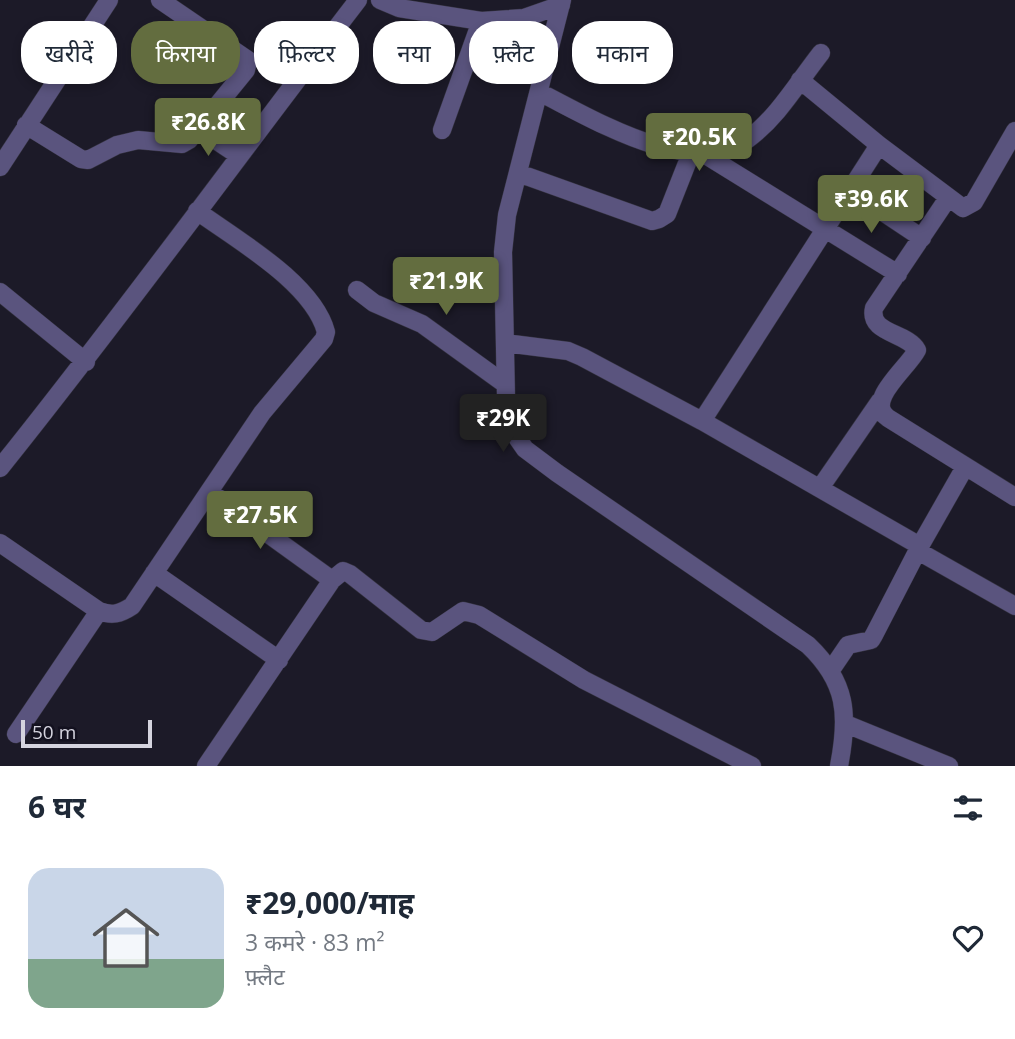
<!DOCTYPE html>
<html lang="hi">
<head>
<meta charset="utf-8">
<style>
	body { margin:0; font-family:"Open Sans","Noto Sans Devanagari",sans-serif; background:#f2f2f3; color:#1f2937; height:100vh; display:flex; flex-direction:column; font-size:26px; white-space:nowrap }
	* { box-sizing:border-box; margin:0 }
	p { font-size:23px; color:#747a83 }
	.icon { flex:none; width:38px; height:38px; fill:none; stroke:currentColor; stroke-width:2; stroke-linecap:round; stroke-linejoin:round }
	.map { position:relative; height:766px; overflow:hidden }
	.sheet { display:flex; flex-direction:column; background:#fff; flex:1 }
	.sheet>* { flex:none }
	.guide { position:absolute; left:21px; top:21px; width:973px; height:63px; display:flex; gap:14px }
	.scale { position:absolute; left:21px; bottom:18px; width:131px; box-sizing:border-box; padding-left:7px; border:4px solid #d5d4df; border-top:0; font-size:19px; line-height:24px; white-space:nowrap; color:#d5d4df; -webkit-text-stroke:5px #13111f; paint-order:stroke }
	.price { position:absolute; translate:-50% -60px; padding:0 16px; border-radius:7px; background:#636d3f; color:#fff; font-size:23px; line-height:46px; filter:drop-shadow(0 2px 4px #0008) }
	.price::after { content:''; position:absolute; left:50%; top:42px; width:21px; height:16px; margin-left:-10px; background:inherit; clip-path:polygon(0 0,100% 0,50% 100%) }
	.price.active { background:#222; color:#fff }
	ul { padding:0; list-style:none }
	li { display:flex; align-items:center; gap:21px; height:175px; padding:0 28px }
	li span { display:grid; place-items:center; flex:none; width:196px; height:140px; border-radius:21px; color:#555 }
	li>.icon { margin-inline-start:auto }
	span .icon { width:84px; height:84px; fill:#fffc; stroke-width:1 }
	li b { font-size:30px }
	h2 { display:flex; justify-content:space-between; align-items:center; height:84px; padding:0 28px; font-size:30px }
	.chip { padding:0 24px; border-radius:28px; background:#fff; box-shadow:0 4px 10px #0003; font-size:24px; line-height:63px }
	.chip.active { background:#636d3f; color:#fff }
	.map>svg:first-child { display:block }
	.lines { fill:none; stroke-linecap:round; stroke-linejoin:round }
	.minor-casing { stroke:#363442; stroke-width:19 }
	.minor { stroke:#5a547e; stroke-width:18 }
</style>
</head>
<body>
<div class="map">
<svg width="1015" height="766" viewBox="0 0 1015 766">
	<rect width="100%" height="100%" fill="#1c1a28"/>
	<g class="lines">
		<g class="minor-casing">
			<path id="minor" d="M380,0l19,8 82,13 43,-3 37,-13
				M562,0l-55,215 -4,37 3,145 5,32 14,20 32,24 251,172c39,37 41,70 31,121
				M800,80l79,65 84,63 11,-6 41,-71
				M539,92c54,27 152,88 209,47 30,-22 50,-57 73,-86
				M26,125l55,34 7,1 29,-15 21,-5 44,4 7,-4 57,-70 2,-10 -88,-60
				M199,129l39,26
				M442,130l39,-109
				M704,154l194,120
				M0,167l109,-167
				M518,173l134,48 7,-2 8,-5 24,-61
				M850,190l72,48
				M948,198l-74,110c-6,26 33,24 43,42 -9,18 -53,51 -29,68l127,79
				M357,290l17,13 48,21 83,60
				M0,292l86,70
				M505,343l63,8 14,6 120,64 218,125
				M702,421l177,-276
				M0,468c123,-153 238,-312 358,-468
				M820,488l60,-87
				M210,492l122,88
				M0,543l99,68c13,5 21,3 33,-5l130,-193 62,-74 2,-7c-13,-49 -89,-92 -129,-121
				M918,551l97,55
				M154,573l125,87
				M831,670l17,-25 23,-5 3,-5 46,-89 45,-79
				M846,724l103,42
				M16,734l83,-123
				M206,766l126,-186 11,-9 7,3 71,56 11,2 31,-21 16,4 105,65 168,86"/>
		</g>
		<use href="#minor" class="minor"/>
	</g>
</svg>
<div class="scale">50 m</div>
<b class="price" style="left:208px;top:158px">₹26.8K</b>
<b class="price" style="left:699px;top:173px">₹20.5K</b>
<b class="price" style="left:871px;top:235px">₹39.6K</b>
<b class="price" style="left:446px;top:317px">₹21.9K</b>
<b class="price active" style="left:503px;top:454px">₹29K</b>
<b class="price" style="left:260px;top:551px">₹27.5K</b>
<div class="guide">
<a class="chip">खरीदें</a>
<a class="chip active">किराया</a>
<a class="chip">फ़िल्टर</a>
<a class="chip">नया</a>
<a class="chip">फ़्लैट</a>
<a class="chip">मकान</a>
</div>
</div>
<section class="sheet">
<h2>6 घर<svg class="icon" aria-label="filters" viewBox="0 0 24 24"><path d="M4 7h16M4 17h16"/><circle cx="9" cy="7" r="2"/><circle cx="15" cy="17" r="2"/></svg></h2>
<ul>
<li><span style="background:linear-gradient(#c9d6e8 65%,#7fa58c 0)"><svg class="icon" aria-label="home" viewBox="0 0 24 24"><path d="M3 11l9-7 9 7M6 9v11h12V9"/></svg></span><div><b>₹29,000/माह</b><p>3 कमरे · 83 m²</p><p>फ़्लैट</p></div><svg class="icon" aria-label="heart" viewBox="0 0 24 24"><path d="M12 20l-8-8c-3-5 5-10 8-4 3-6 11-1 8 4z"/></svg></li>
</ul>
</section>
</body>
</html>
